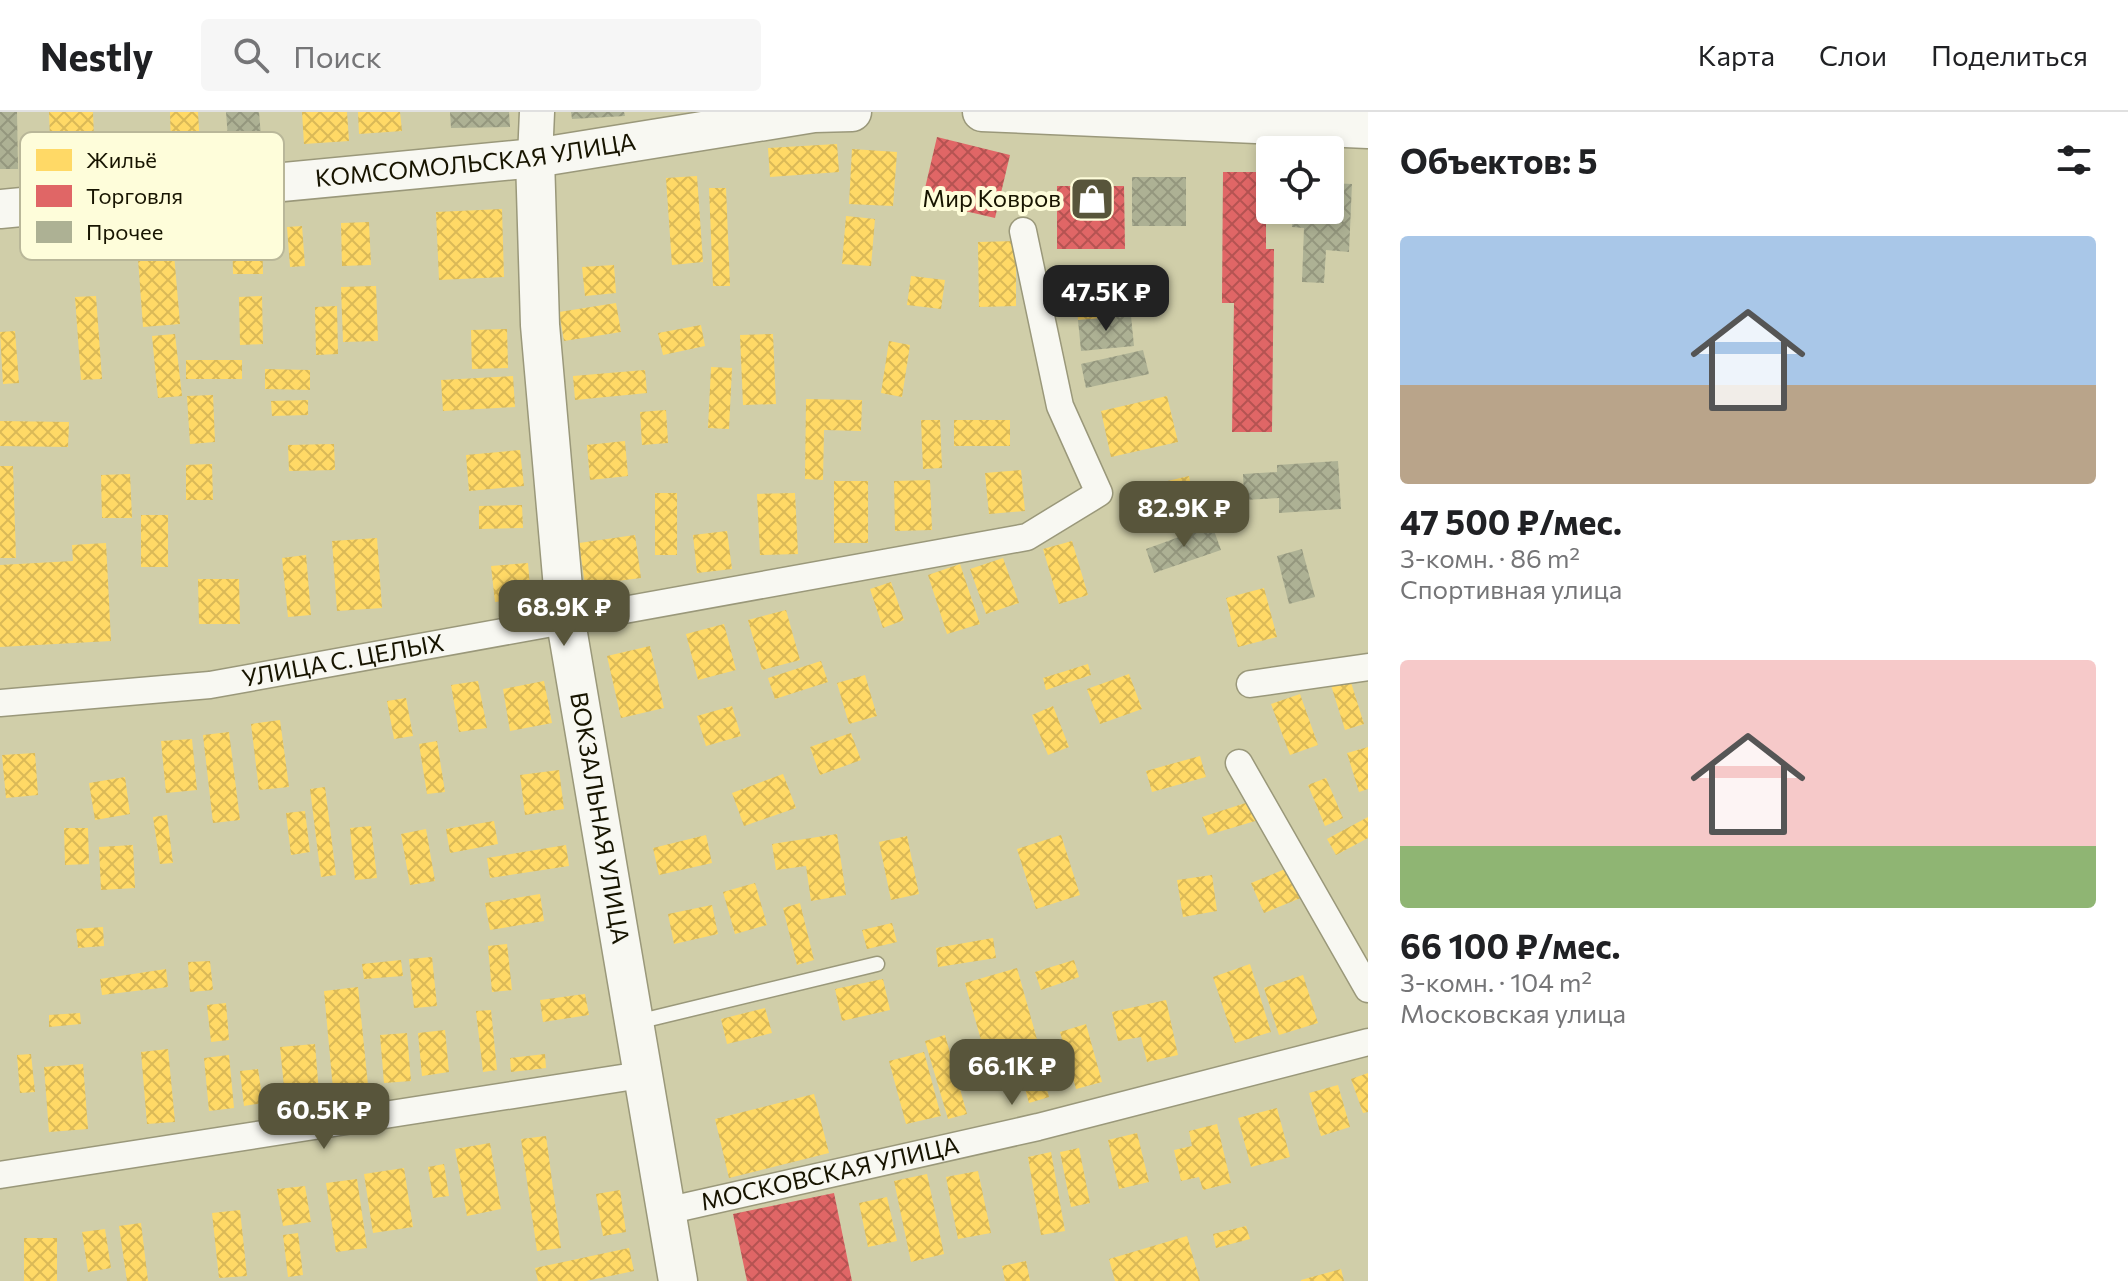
<!DOCTYPE html>
<html lang="ru">
<head>
<meta charset="utf-8">
<style>
	body { margin:0; font-family:Commissioner,sans-serif; background:#f6f6f6; color:#202124; height:100vh; display:flex; flex-direction:column; font-size:30px; white-space:nowrap }
	* { box-sizing:border-box; margin:0 }
	p { font-size:26px; color:#757577 }
	.icon { flex:none; width:44px; height:44px; fill:none; stroke:currentColor; stroke-width:2; stroke-linecap:round; stroke-linejoin:round }
	.map { position:relative; flex:1; overflow:hidden }
	.sheet { display:flex; flex-direction:column; background:#fff; width:760px }
	.sheet>* { flex:none }
	.tools { position:absolute; left:1256px; top:24px; display:grid; gap:16px }
	.tools a { display:grid; place-items:center; width:88px; height:88px; border-radius:8px; background:#fff; box-shadow:0 4px 12px #0003; font-size:40px }
	.price { position:absolute; translate:-50% -68px; padding:0 18px; border-radius:16px; background:#58553b; color:#fff; font-size:26px; line-height:52px; filter:drop-shadow(0 2px 4px #0008) }
	.price::after { content:''; position:absolute; left:50%; top:48px; width:24px; height:18px; margin-left:-12px; background:inherit; clip-path:polygon(0 0,100% 0,50% 100%) }
	.price.on { background:#222; color:#fff }
	ul { padding:0; list-style:none }
	li { display:grid; align-content:center; gap:16px; height:424px; padding:0 32px }
	li span { display:grid; place-items:center; height:248px; border-radius:8px; color:#555 }
	li>.icon { margin-inline-start:auto }
	span .icon { width:144px; height:144px; fill:#fffc; stroke-width:1 }
	li b { font-size:34px }
	h2 { display:flex; justify-content:space-between; align-items:center; height:96px; padding:0 32px; font-size:34px }
	header { display:flex; align-items:center; gap:48px; box-sizing:border-box; height:112px; padding:0 40px; background:#fff; border-bottom:2px solid #e0e0e0 }
	header strong { font-size:38px }
	nav { display:flex; gap:44px; margin-inline-start:auto; font-size:28px }
	.search { width:560px; height:72px; background:#f6f6f6; display:flex; align-items:center; gap:20px; box-sizing:border-box; padding:0 28px; border-radius:8px; color:#757577; font-size:30px }
	main { display:flex; flex:1; min-height:0 }
	.map>svg:first-child { display:block }
	.homes { fill:url(#homes-cross-hatch) }
	.shops { fill:url(#shops-cross-hatch) }
	.building { fill:url(#building-cross-hatch) }
	.lines { fill:none; stroke-linecap:round; stroke-linejoin:round }
	.service-casing { stroke:#9a987a; stroke-width:17 }
	.minor-casing { stroke:#9a987a; stroke-width:29 }
	.tertiary-casing { stroke:#9a987a; stroke-width:37 }
	.secondary-casing { stroke:#9a987a; stroke-width:41 }
	.service { stroke:#f8f8f2; stroke-width:14 }
	.minor { stroke:#f8f8f2; stroke-width:26 }
	.tertiary { stroke:#f8f8f2; stroke-width:34 }
	.secondary { stroke:#f8f8f2; stroke-width:38 }
	.labels { text-anchor:middle; stroke-width:8; stroke-linejoin:round; paint-order:stroke }
	.street-label { font-size:24px; fill:#171400; stroke:#fefdda }
	.poi-label { font-size:24px; fill:#171400; stroke:#fefdda; text-anchor:end }
	.key { fill:#fefdda; stroke:#b9b799; stroke-width:2 }
	.key-label { font-size:22px; fill:#171400 }
</style>
</head>
<body>
<header>
<strong>Nestly</strong>
<div class="search"><svg class="icon" aria-label="search" viewBox="0 0 24 24"><circle cx="10" cy="10" r="6"/><path d="M15 15l6 6"/></svg>Поиск</div>
<nav><a>Карта</a><a>Слои</a><a>Поделиться</a></nav>
</header>
<main>
<div class="map">
<svg width="1368" height="1169" viewBox="0 0 1368 1169">
	<defs>
		<pattern id="homes-cross-hatch" width="8" height="8" patternUnits="userSpaceOnUse" patternTransform="scale(2)"><rect width="8" height="8" fill="#ffd966"/><path d="M0 0l8 8M0 8l8-8" fill="none" stroke="#dab957"/></pattern>
		<pattern id="shops-cross-hatch" width="8" height="8" patternUnits="userSpaceOnUse" patternTransform="scale(2)"><rect width="8" height="8" fill="#e06666"/><path d="M0 0l8 8M0 8l8-8" fill="none" stroke="#b55352"/></pattern>
		<pattern id="building-cross-hatch" width="8" height="8" patternUnits="userSpaceOnUse" patternTransform="scale(2)"><rect width="8" height="8" fill="#adb194"/><path d="M0 0l8 8M0 8l8-8" fill="none" stroke="#94977e"/></pattern>
	</defs>
	<rect width="100%" height="100%" fill="#d0cea9"/>
	<path class="homes" d="M49,0h44l2,53 -44,1z
		M170,0h28l2,35 -29,1z
		M302,0h45l2,29 -45,3z
		M358,0h42l2,19 -43,3z
		M837,32l2,28 -69,5 -2,-29z
		M852,37l45,3 -4,54 -44,-2z
		M697,64l6,86 -31,3 -6,-87z
		M709,76h17l4,98h-17z
		M502,97l2,68 -65,3 -3,-68z
		M846,104l29,3 -4,47 -29,-2z
		M369,110l2,43 -29,1 -1,-43z
		M302,114l3,40 -15,1 -3,-40z
		M232,118h30l1,44h-30z
		M1016,129v65l-37,1 -1,-65z
		M173,130l7,82 -37,3 -6,-82z
		M614,153l2,28 -31,3 -3,-29z
		M1127,157l4,47 -53,4 -4,-46z
		M911,164l34,4 -4,29 -34,-4z
		M376,174l2,55 -35,1 -2,-55z
		M96,184l6,83 -21,1 -6,-83z
		M262,184l1,48 -23,1 -1,-48z
		M616,191l5,29 -57,9 -5,-29z
		M337,194l1,48 -22,1 -1,-48z
		M701,213l4,21 -42,9 -5,-22z
		M507,217l1,39 -36,1 -1,-39z
		M15,219l4,52 -16,1 -3,-52z
		M175,222l7,62 -24,2 -6,-62z
		M773,222l3,70 -33,1 -3,-70z
		M889,229l21,4 -8,52 -21,-4z
		M186,248h56v19h-56z
		M711,255l21,1 -3,61 -21,-1z
		M265,257l45,1v20l-45,-1z
		M645,258l2,23 -72,7 -2,-24z
		M513,264l2,31 -72,4 -2,-31z
		M213,283l2,47 -25,2 -3,-48z
		M1167,284l11,46 -67,15 -10,-46z
		M806,287l56,1 -1,31 -37,-1 -1,50 -18,-1z
		M308,288v15l-36,1 -1,-15z
		M666,298l2,33 -26,2 -2,-33z
		M921,308h19l2,48 -19,1z
		M954,308h56v26h-56z
		M0,309l69,1 -1,25 -68,-1z
		M625,329l3,35 -38,4 -3,-35z
		M334,332l1,26 -46,1 -1,-26z
		M520,338l4,36 -55,5 -3,-36z
		M212,352l1,36h-27v-35z
		M0,354h13l3,92h-16z
		M1021,358l4,41 -36,3 -4,-41z
		M130,362l2,44h-30l-1,-43z
		M1189,364l9,43 -56,13 -9,-43z
		M930,368l2,50 -37,1 -1,-50z
		M834,369h34v62h-34z
		M655,381h22v62h-22z
		M795,381l3,61 -38,1 -3,-61z
		M522,393l1,23 -44,1v-23z
		M141,403h27v52h-27z
		M727,419l5,38 -35,4 -4,-38z
		M635,423l6,43 -56,7 -6,-42z
		M377,426l5,70 -45,3 -5,-70z
		M1072,429l16,54 -29,9 -16,-55z
		M106,431l5,98 -111,6v-82l73,-4 -1,-16z
		M306,443l5,60 -23,2 -6,-59z
		M1003,446l16,45 -33,11 -16,-45z
		M528,451l3,35 -36,4 -4,-36z
		M960,452l20,60 -33,10 -19,-59z
		M198,467h41l1,45h-41z
		M891,470l13,38 -21,8 -13,-39z
		M1264,476l13,49 -39,10 -12,-49z
		M786,498l14,50 -38,10 -14,-50z
		M724,512l12,46 -38,10 -12,-46z
		M650,534l14,62 -43,10 -14,-62z
		M821,549l7,21 -53,17 -7,-21z
		M1088,552l3,11 -45,15 -3,-12z
		M1129,562l13,35 -42,15 -13,-35z
		M865,563l12,41 -28,8 -12,-41z
		M1349,564l15,48 -19,6 -15,-48z
		M478,569l9,47 -28,4 -8,-47z
		M544,569l8,42 -42,8 -7,-42z
		M1300,582l18,51 -28,10 -19,-51z
		M406,586l7,38 -19,3 -7,-38z
		M732,594l9,30 -35,10 -9,-30z
		M1053,594l16,41 -21,8 -16,-40z
		M280,608l9,67 -30,3 -8,-66z
		M229,620l11,88 -27,3 -10,-88z
		M851,621l10,27 -41,15 -10,-28z
		M192,627l5,51 -31,3 -5,-52z
		M437,629l8,51 -18,2 -8,-50z
		M1368,635v42l-9,3 -12,-39z
		M35,641l3,42 -32,3 -4,-43z
		M1200,644l6,21 -54,15 -6,-21z
		M559,658l5,39 -39,6 -5,-40z
		M783,662l13,34 -52,18 -12,-33z
		M125,665l5,37 -35,6 -6,-37z
		M1326,666l17,40 -18,8 -17,-41z
		M325,675l11,88 -15,2 -11,-88z
		M1255,688l7,19 -54,16 -6,-18z
		M305,699l5,41 -19,3 -5,-42z
		M167,703l6,48 -13,1 -7,-47z
		M1368,705v21l-32,17 -9,-16z
		M494,709l4,23 -48,9 -4,-24z
		M371,714l6,52 -22,2 -5,-52z
		M64,716h24l1,36 -24,1z
		M426,717l9,52 -25,4 -9,-51z
		M837,722l9,61 -35,6 -5,-35 -30,4 -4,-26z
		M706,723l6,28 -53,12 -6,-27z
		M1061,723l19,60 -44,14 -19,-60z
		M907,724l12,58 -28,6 -12,-58z
		M133,733l2,43 -34,2 -2,-43z
		M566,733l3,21 -79,12 -3,-20z
		M1290,755l13,30 -39,16 -13,-30z
		M1212,763l5,36 -34,6 -6,-37z
		M755,771l12,42 -32,9 -12,-42z
		M540,782l4,27 -54,9 -5,-27z
		M800,791l14,57 -17,5 -14,-57z
		M712,793l6,29 -44,10 -6,-30z
		M892,811l5,19 -30,7 -5,-19z
		M103,815l1,19 -26,2 -2,-19z
		M993,826l3,20 -58,9 -2,-19z
		M507,832l5,46 -20,2 -4,-46z
		M432,845l5,49 -23,2 -5,-49z
		M401,848l2,16 -39,3 -2,-15z
		M1074,848l5,17 -38,13 -6,-18z
		M210,849l3,29 -23,2 -2,-30z
		M1250,852l21,68 -36,11 -22,-66z
		M1017,856l21,75 -52,15 -21,-75z
		M166,857l2,18 -66,8 -2,-16z
		M1303,863l15,48 -39,12 -15,-47z
		M883,867l7,31 -48,11 -7,-32z
		M358,875l10,98 -35,4 -9,-98z
		M585,882l4,21 -46,7 -3,-22z
		M1166,888l12,55 -31,7 -6,-25 -23,4 -6,-29z
		M226,891l3,37 -18,2 -4,-37z
		M765,896l7,25 -45,11 -6,-25z
		M491,898l6,60 -14,2 -7,-61z
		M80,901l1,11 -32,3v-12z
		M1086,912l16,58 -26,7 -16,-57z
		M445,918l4,42 -27,4 -4,-43z
		M407,921l4,48 -27,2 -4,-48z
		M945,923l22,79 -19,5 -23,-78z
		M315,932l4,50 -34,3 -5,-50z
		M168,937l7,73 -28,2 -6,-72z
		M924,940l17,64 -35,8 -17,-63z
		M31,942l4,38 -15,1 -3,-38z
		M545,942l1,14 -35,4 -1,-14z
		M229,943l5,53 -25,3 -5,-53z
		M1037,943l12,42 -20,6 -12,-42z
		M83,952l5,65 -39,3 -5,-65z
		M258,957l5,34 -19,3 -4,-35z
		M1368,961v39l-5,1 -12,-34z
		M1338,973l12,42 -29,9 -12,-43z
		M814,982l15,59 -100,25 -14,-59z
		M1277,996l13,49 -39,10 -13,-49z
		M1217,1012l14,59 -28,7 -4,-13 -18,4 -7,-31 18,-4 -3,-15z
		M1137,1021l12,49 -30,7 -11,-49z
		M546,1024l15,112 -24,3 -16,-112z
		M490,1031l11,66 -34,7 -12,-67z
		M1079,1036l11,55 -19,4 -11,-55z
		M1051,1040l14,79 -24,4 -13,-78z
		M444,1052l5,32 -16,2 -5,-31z
		M404,1056l9,59 -40,6 -9,-59z
		M978,1059l13,62 -33,6 -12,-62z
		M927,1062l17,80 -33,8 -17,-81z
		M357,1067l10,69 -31,4 -10,-69z
		M305,1074l6,36 -28,4 -6,-37z
		M620,1078l6,42 -23,4 -7,-42z
		M887,1085l10,44 -29,6 -9,-44z
		M240,1098l7,66 -28,2 -7,-65z
		M141,1111l7,58h-21l-8,-55z
		M1246,1114l4,13 -34,9 -3,-14z
		M105,1117l6,39 -23,4 -6,-40z
		M298,1121l5,42 -15,2 -5,-42z
		M1187,1124l13,45h-85l-6,-22z
		M24,1126h33v43h-33z
		M629,1136l5,23 -48,10h-48l-3,-13z
		M1026,1149l4,20h-25l-3,-15z
		M1341,1157l3,12h-43v-1z"/>
	<path class="shops" d="M937,25l73,18 -15,63 -73,-17z
		M1223,60h43v77h8l-2,183h-40l2,-129h-12z
		M1057,74h67l1,63h-68z
		M834,1081l18,88h-105l-14,-67z"/>
	<path class="building" d="M0,0h17l1,57h-18z
		M226,0h33l3,36 -33,3z
		M450,0h59l1,15 -59,1z
		M571,0h53l1,4 -53,3z
		M1132,65h54v49h-54z
		M1330,71l22,1 -3,68 -23,-2 -2,33 -22,-1 2,-54 -12,-1 1,-17h37z
		M1131,204l3,30 -53,5 -3,-31z
		M1143,238l6,24 -63,14 -5,-24z
		M1338,349l3,48 -62,4v-15l-35,2 -1,-26 34,-2v-7z
		M1212,413l9,25 -67,23 -8,-24z
		M1302,437l13,48 -26,7 -12,-48z"/>
	<g class="lines">
		<g class="service-casing">
			<path id="service" d="M637,910l240,-58"/>
		</g>
		<g class="minor-casing">
			<g id="minor">
				<path d="M1250,572l118,-17"/>
				<path id="s1" d="M0,591l210,-18 817,-148 72,-44 -39,-87 -37,-175"/>
				<path d="M1239,651l129,226"/>
				<path d="M0,1063l641,-100"/>
				<path id="s2" d="M666,1099l372,-84 330,-85"/>
			</g>
		</g>
		<g class="tertiary-casing">
			<path id="tertiary" d="M535,46l2,-46"/>
		</g>
		<g class="secondary-casing">
			<g id="secondary">
				<path d="M982,0l386,17"/>
				<path id="s3" d="M535,46l5,167 26,297 112,659"/>
				<path id="s4" d="M0,97l535,-51 279,-45 38,-1"/>
			</g>
		</g>
		<use href="#service" class="service"/>
		<use href="#minor" class="minor"/>
		<use href="#tertiary" class="tertiary"/>
		<use href="#secondary" class="secondary"/>
	</g>
	<defs>
		<g id="shop-square" transform="scale(2.3)"><rect x="-9" y="-9" width="18" height="18" rx="4" fill="#58553b" stroke="#fefdda"/><path d="M-5-2.5h2.3a2.7 3.5 0 0 1 5.4 0H5L5.5 6h-11ZM-1.5-2.5h3a1.5 2.3 0 0 0-3 0Z" fill="#fff"/></g>
	</defs>
	<g fill-rule="evenodd">
		<use href="#shop-square" x="1092" y="87"/>
	</g>
	<g class="labels">
		<g class="street-label">
			<text dy="8" stroke="none"><textPath href="#s4" startOffset="478">КОМСОМОЛЬСКАЯ УЛИЦА</textPath></text>
			<text dy="8" stroke="none"><textPath href="#s1" startOffset="346">УЛИЦА С. ЦЕЛЫХ</textPath></text>
			<text dy="8" stroke="none"><textPath href="#s3" startOffset="664">ВОКЗАЛЬНАЯ УЛИЦА</textPath></text>
			<text dy="8" stroke="none"><textPath href="#s2" startOffset="168">МОСКОВСКАЯ УЛИЦА</textPath></text>
		</g>
		<g class="poi-label">
			<text x="1061" y="95">Мир Ковров</text>
		</g>
	</g>
	<rect x="20" y="20" width="264" height="128" rx="12" class="key"/>
	<rect x="36" y="37" width="36" height="22" fill="#ffd966"/>
	<rect x="36" y="73" width="36" height="22" fill="#e06666"/>
	<rect x="36" y="109" width="36" height="22" fill="#adb194"/>
	<g class="key-label">
		<text x="86" y="56">Жильё</text>
		<text x="86" y="92">Торговля</text>
		<text x="86" y="128">Прочее</text>
	</g>
</svg>
<div class="tools">
<a><svg class="icon" aria-label="locate" viewBox="0 0 24 24"><circle cx="12" cy="12" r="6"/><path d="M12 2v4M12 18v4M2 12h4M18 12h4"/></svg></a>
</div>
<b class="price on" style="left:1106px;top:221px">47.5K ₽</b>
<b class="price" style="left:1184px;top:437px">82.9K ₽</b>
<b class="price" style="left:564px;top:536px">68.9K ₽</b>
<b class="price" style="left:1012px;top:995px">66.1K ₽</b>
<b class="price" style="left:324px;top:1039px">60.5K ₽</b>
</div>
<section class="sheet">
<h2>Объектов: 5<svg class="icon" aria-label="filters" viewBox="0 0 24 24"><path d="M4 7h16M4 17h16"/><circle cx="9" cy="7" r="2"/><circle cx="15" cy="17" r="2"/></svg></h2>
<ul>
<li><span style="background:linear-gradient(#a9c7e8 60%,#b9a48a 0)"><svg class="icon" aria-label="home" viewBox="0 0 24 24"><path d="M3 11l9-7 9 7M6 9v11h12V9"/></svg></span><div><b>47 500 ₽/мес.</b><p>3-комн. · 86 m²</p><p>Спортивная улица</p></div></li>
<li><span style="background:linear-gradient(#f6c9c9 75%,#8fb573 0)"><svg class="icon" aria-label="home" viewBox="0 0 24 24"><path d="M3 11l9-7 9 7M6 9v11h12V9"/></svg></span><div><b>66 100 ₽/мес.</b><p>3-комн. · 104 m²</p><p>Московская улица</p></div></li>
</ul>
</section>
</main>
</body>
</html>
